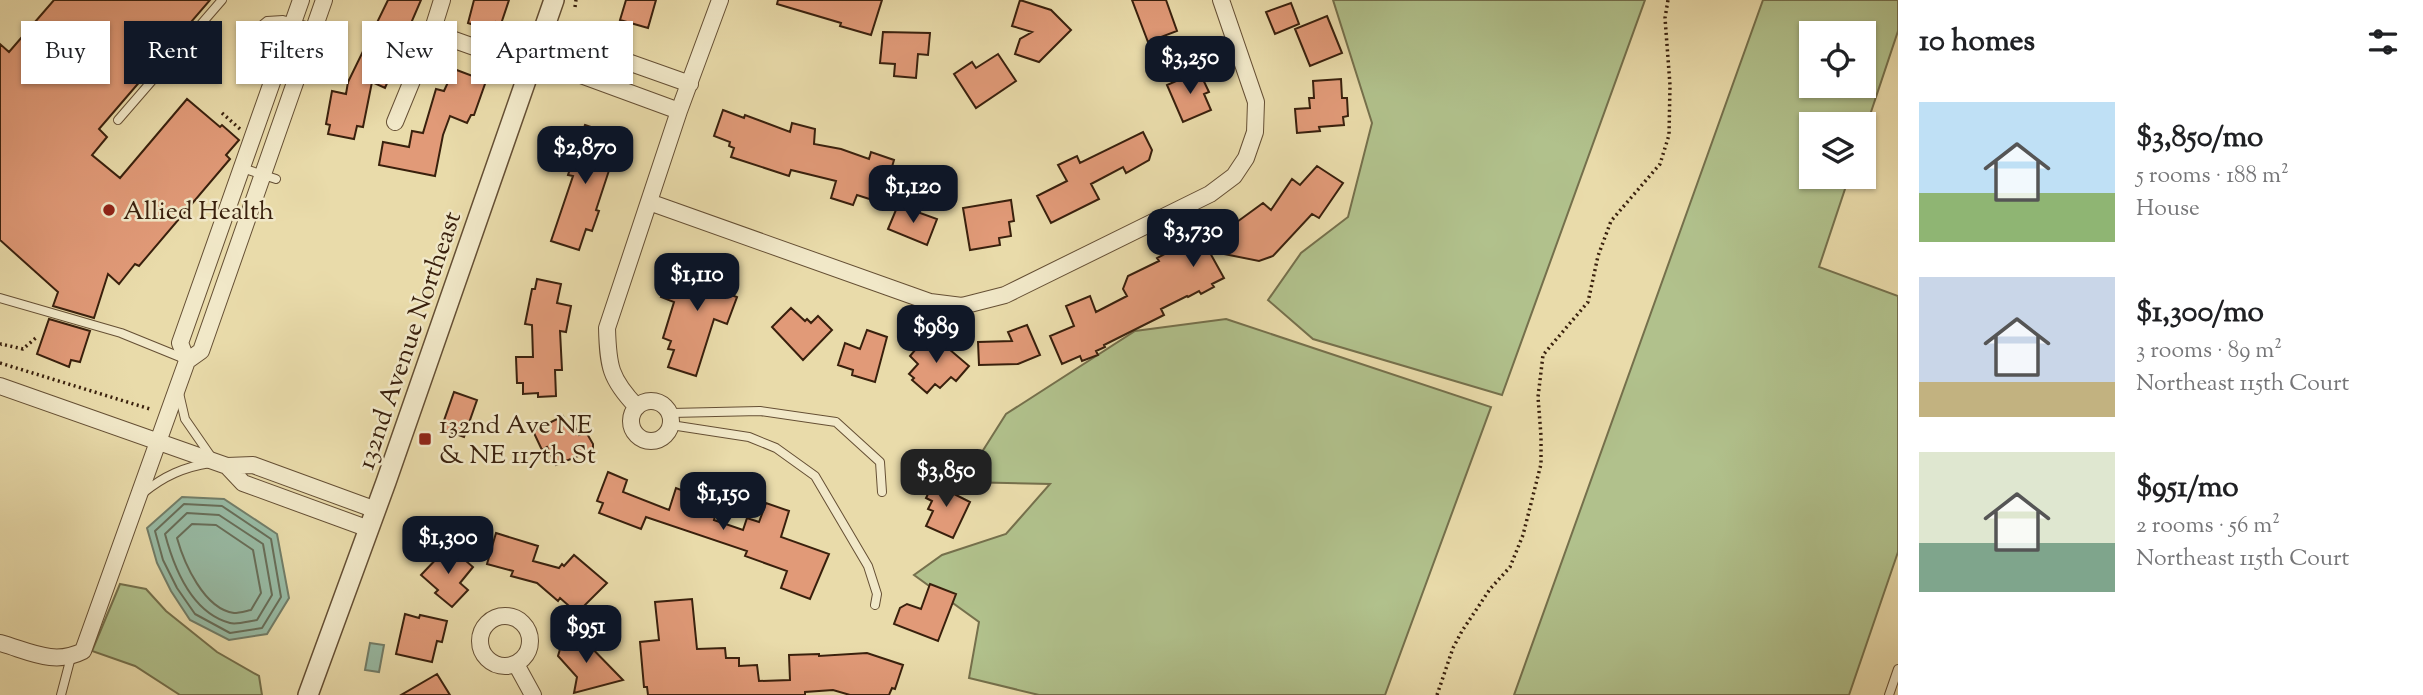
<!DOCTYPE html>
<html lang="en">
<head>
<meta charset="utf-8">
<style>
	body { margin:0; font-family:"Sorts Mill Goudy",serif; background:#f2f2f2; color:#202124; height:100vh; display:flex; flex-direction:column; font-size:26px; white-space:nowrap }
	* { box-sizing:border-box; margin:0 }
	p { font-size:23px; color:#757577 }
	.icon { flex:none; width:38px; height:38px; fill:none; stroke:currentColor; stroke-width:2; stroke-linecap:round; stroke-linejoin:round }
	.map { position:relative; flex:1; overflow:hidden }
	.side { display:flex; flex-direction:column; background:#fff; width:525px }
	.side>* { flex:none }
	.top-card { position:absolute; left:21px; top:21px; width:665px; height:63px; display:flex; gap:14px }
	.buttons { position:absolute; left:1799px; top:21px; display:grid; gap:14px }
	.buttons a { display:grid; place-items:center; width:77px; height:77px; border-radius:0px; background:#fff; box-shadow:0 2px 5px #0004; font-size:35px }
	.price { position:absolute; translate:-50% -60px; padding:0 16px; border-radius:14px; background:#111827; color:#fff; font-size:23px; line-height:46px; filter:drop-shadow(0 2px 4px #0008) }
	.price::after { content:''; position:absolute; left:50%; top:42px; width:21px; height:16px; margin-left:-10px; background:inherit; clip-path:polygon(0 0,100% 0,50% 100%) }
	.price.on { background:#222; color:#fff }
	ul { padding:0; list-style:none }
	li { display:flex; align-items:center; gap:21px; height:175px; padding:0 21px }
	li span { display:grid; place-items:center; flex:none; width:196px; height:140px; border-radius:0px; color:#555 }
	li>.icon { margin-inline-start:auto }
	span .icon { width:84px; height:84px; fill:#fffc; stroke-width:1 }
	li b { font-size:30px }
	h2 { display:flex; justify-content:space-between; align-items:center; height:84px; padding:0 21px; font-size:30px }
	.tag { padding:0 24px; border-radius:0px; background:#fff; box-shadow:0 2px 5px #0004; font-size:24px; line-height:63px }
	.tag.on { background:#111827; color:#fff }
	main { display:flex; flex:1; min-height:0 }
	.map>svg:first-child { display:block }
	.green { fill:#b1c18c; stroke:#75704c; stroke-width:2; fill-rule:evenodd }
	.water { fill:#98bba5; stroke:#727d68; stroke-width:2 }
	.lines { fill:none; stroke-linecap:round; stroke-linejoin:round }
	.shore { stroke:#686e59; stroke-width:2 }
	.building { fill:#e19a78; stroke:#39200d; stroke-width:2 }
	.service-casing { stroke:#654f34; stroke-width:10 }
	.minor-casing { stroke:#654f34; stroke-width:18 }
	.tertiary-casing { stroke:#654f34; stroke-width:22 }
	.path { stroke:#39200d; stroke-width:3.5; stroke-dasharray:2 3.5; stroke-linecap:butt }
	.service { stroke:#f1e8c8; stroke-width:8 }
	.minor { stroke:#f1e8c8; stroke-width:16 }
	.tertiary { stroke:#f1e8c8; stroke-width:19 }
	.poi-dot { fill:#8f2418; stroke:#f1e8c8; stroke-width:2.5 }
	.labels { text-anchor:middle; stroke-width:5; stroke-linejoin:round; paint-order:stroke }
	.poi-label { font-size:26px; fill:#39200d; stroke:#f1e8c8; text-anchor:start }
	.street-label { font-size:26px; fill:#39200d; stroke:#f1e8c8 }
</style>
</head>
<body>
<main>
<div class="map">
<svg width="1898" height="695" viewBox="0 0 1898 695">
	<rect width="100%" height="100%" fill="#e9dbaa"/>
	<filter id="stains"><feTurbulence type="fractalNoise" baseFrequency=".00286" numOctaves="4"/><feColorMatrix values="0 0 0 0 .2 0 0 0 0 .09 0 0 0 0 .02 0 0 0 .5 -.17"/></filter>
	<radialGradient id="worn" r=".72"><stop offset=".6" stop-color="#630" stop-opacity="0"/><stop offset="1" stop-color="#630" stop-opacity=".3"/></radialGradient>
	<path class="green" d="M1333,0h312l-143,395 -189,-56 -45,-39 33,-47 47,-36 24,-94z
		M1763,0h135v31l-34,102v-9h-53v53h38l-30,90 79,29v256l-49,143h-335zM1864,33v53h-53v-53z
		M1226,319l265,88 -106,288h-346l-70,-17 10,-56 -65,-47 28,-20 64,-21 44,-50 -87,-2 43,-68 129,-83z
		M120,584l26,5 20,22 51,41 42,24 3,19h-82l-45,-29 -43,-15z"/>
	<path class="water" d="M182,497l42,2 53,35 12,64 -22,36 -38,6 -39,-20 -19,-29 -14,-28 -10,-35z
		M370,643l14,2 -5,27 -14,-2z"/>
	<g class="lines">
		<path class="shore" d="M184,504l38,2 49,33 10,58 -19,31 -32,5 -35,-19 -18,-26 -14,-28 -8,-29z
			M187,513l32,2 44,29 9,51 -15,25c-8,1 -20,5 -27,3 -38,-10 -56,-55 -65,-89z
			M192,524l24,1 37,25 8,43 -10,17c-5,1 -12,3 -17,3 -30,-4 -50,-50 -57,-75z"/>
	</g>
	<path class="building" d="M54,0h156l-111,129 8,8 -15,18 28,23 67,-79 33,28 2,-2 17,15 -13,15 4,4 -91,107 -4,-2 -16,20 -11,-10 -14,44 -41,-12 5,-14 -58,-52v-196l9,8z
		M388,0h33l-22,51 2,1 -4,9 2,1 -10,20 -1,-1 -3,7 -13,-6 -9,45 -6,-1 -3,13 -26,-5 2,-9 -4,-1 6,-33 14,3 2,-12z
		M474,0h35l-8,24 -5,-2 -3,9 -25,-8z
		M626,0h30l-8,28 -28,-8z
		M778,0h104l-11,35 -31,-9 1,-3 -64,-19z
		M1020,0l31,10 20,20 -32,32 -24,-8 5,-15 12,-7 -20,-6z
		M1132,0h34l11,31 -29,11z
		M1291,3l8,21 -24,10 -9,-22z
		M1327,16l15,37 -32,13 -15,-37z
		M883,32l47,1 -2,22 -10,-1 -2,24 -22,-2 1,-12 -15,-1z
		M998,54l18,27 -40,27 -22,-34 18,-12 4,6z
		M454,69l32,12 -12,34h-3l-4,8 -17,-7 -7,19 -8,41 -56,-11 4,-23 26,5 3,-16 11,2 13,-44 8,2z
		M1199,71l10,21 -5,2 7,16 -28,12 -16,-37z
		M1341,79l1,19h5l1,18 -5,1 1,8 -25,2 1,4 -23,2 -2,-24 15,-1 -1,-10h5l-1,-17z
		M723,110l21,8 1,-3 45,17 2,-9 23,6 -1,15 27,5 28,10 2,-7 23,8 -2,7 2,1 -12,35 -25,-8 -4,10 -22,-7 5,-17 -45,-11 -2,6 -58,-19 3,-9 -5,-2 1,-4 -16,-6z
		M585,125l35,12 -24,73 3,1 -7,20 -6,-2 -7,21 -28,-9 22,-65 -5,-1z
		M1143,132l9,18 -3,10 -23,13 -3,-6 -32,17 8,15 -48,24 -14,-27 30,-15 -9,-16 19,-9 3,7z
		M1317,166l26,17 -24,35 -7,-4 -39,42 -14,5 -50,-10 15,27 -12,6 2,3 -13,7 -2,-3 -11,6 -1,-1 -26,13 3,6 -60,30 1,2 -9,4 2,4 -16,6 -2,-5 -18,8 -12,-28 24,-10 -8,-20 24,-10 6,16 31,-16 -4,-7 5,-13 31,-15 -2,-3 25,-13 5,8 28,-15 48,-35 8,7 21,-31 8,6z
		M1011,200l3,21 -5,1 2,14 -12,2 1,7 -30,5 -7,-42z
		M898,205l39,14 -10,26 -39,-16z
		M705,259l30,11 -5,13 7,3 -3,10 3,1 -10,27 -13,-5 -18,57 -28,-9 6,-17 -6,-1 3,-8 -8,-3 11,-36 -13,-5 8,-22 23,9 5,-13 3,1z
		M537,279l24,5 -4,19 14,3 -5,26 -6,-1 2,39h-7l1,26 -18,1v-4l-15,1v-11h-6l-1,-26h17l-1,-32 -7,-1 7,-35h3z
		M791,308l14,13 2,-2 4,4 7,-7 14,14 -29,30 -31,-33z
		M49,319l41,12 -10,31 -9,-2 -2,7 -32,-13z
		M1027,325l13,30 -22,9 -39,1 -1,-23 34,-1 -4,-9z
		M867,330l20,7 -12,45 -23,-7 1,-5 -15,-5 7,-22 15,6z
		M926,337l6,6 4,-5 33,28 -13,15 -5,-4 -11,11 -5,-4 -8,9 -15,-13 2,-2 -5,-4 9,-10 -8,-8z
		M454,392l23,8 -13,37 -23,-8z
		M563,416l7,13 5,-2 4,8 7,-3 7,12v6l-37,15 -9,-18 -5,3 -9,-19z
		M608,472l19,8 -4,12 46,18 7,-22 21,8 -2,5 22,7 -3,12 29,10 4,-12 12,4 7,-19 23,8 -8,26 48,17 -19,45 -29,-11 6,-17 -42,-15 2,-5 -101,-34 -5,12 -42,-16 4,-10 -6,-2z
		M935,480l21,10 -2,4 16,8 -17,36 -27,-12 7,-15 -5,-2 4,-8 -6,-3z
		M496,533l42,13 -5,15 26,7 3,-4 2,2 10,-11 33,28 -30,30 -17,-15 -2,3 -21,-18 -26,-7 2,-5 -26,-7z
		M451,548l22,19 -13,16 8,7 -16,17 -17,-14 3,-3 -17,-15 21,-22 2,2z
		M930,584l26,10 -18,47 -44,-17 6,-16 7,-4 14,5z
		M692,599l5,50 28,-1 1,10h13v8l18,-1 2,16 31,-1 -1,-25 30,-1v2l48,-3 36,12 -8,24 -3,-1 -3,7h-39l-17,-5 -28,2v3h-157l-1,-8h-3l-4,-45 19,-2 -4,-38z
		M405,614l14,4 1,-3 27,6 -5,21 -5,-1 -5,21 -36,-8z
		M580,636l43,44 -49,13 3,-16 -19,-21 5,-17z
		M437,674l13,21h-49z"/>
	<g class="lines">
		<g class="service-casing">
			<path id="service" d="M245,39l22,-18 16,-1 31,8
				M118,120l104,-120
				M242,168l34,11
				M0,298l121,35 64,26
				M179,393l6,26 27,39
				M671,413l89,-2 76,11 44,40 2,30
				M671,425l78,12 27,11 39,28 53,90 9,28 -2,11
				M143,493c21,-17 41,-26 67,-30
				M61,695l10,-38
				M1889,695l9,-26"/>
		</g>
		<g class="minor-casing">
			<path id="minor" d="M432,32l73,26h14l18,-7 22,3 21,-9 110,39
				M559,54l11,17 109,40
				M395,122l37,-90 10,-32
				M649,202l281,100 32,4 43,-11 205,-101 24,-18 12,-18 9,-26 1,-30 -35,-102
				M187,361l-7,-18 121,-343
				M0,386l227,80
				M631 421a20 20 0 1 1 40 0a20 20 0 1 1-40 0Z
				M637,407c-27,-28 -29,-41 -30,-79l72,-217 41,-111
				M369,529l-126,-46 -16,-17 26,-1 123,45
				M480 641a25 25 0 1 1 50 0a25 25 0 1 1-50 0Z
				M0,643c29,8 54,23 83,8l104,-290 14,-10 123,-351
				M516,664l17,31"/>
		</g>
		<g class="tertiary-casing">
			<path id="tertiary" d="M308,695l78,-213 168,-482"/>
		</g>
		<path class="path" d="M575,7l1,-7
			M222,113l18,16
			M0,345l1,-1 22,5 15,-13
			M0,363l150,46
			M1437,695l16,-47 9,-17 28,-42 20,-22 13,-32 18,-71v-28l-3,-39 5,-42 45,-53 10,-46 13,-35 49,-57 9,-29 1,-50 -5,-67 3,-18"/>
		<use href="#service" class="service"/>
		<use href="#minor" class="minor"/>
		<use href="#tertiary" class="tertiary"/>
	</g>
	<g class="poi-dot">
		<circle cx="109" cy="210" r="7"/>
		<rect x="418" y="432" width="14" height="14" rx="3.5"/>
	</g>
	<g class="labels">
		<g class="poi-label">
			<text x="123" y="219">Allied Health</text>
			<text x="439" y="433">132nd Ave NE<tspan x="439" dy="30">&amp; NE 117th St</tspan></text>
		</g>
		<g class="street-label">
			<text transform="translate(408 340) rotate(-71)" y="9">132nd Avenue Northeast</text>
		</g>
	</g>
	<rect width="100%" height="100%" filter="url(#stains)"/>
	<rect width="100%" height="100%" fill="url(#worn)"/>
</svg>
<div class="buttons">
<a><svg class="icon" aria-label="locate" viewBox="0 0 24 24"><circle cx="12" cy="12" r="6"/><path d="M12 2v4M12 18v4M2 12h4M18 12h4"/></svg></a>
<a><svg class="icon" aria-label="layers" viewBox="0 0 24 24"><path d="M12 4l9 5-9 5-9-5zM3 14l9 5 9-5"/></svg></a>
</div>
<b class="price" style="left:1190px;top:96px">$3,250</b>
<b class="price" style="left:585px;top:186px">$2,870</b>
<b class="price" style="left:913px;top:225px">$1,120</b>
<b class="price" style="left:1193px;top:269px">$3,730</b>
<b class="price" style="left:697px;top:313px">$1,110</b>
<b class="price" style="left:936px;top:365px">$989</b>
<b class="price on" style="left:946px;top:509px">$3,850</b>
<b class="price" style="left:723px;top:532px">$1,150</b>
<b class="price" style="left:448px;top:576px">$1,300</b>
<b class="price" style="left:586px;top:665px">$951</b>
<div class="top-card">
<a class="tag">Buy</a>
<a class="tag on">Rent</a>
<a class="tag">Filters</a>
<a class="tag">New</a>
<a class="tag">Apartment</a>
</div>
</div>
<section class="side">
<h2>10 homes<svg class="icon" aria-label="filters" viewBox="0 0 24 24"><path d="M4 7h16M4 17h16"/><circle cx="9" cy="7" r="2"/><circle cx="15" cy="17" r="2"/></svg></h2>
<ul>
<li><span style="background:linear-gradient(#bfe0f5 65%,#8fb573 0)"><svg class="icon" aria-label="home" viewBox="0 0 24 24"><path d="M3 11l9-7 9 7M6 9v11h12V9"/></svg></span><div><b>$3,850/mo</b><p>5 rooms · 188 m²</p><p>House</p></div></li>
<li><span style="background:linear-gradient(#c9d6e8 75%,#c2b280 0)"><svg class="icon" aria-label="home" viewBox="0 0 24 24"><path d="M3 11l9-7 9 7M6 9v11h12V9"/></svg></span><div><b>$1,300/mo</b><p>3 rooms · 89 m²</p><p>Northeast 115th Court</p></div></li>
<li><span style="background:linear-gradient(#dfe7d0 65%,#7fa58c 0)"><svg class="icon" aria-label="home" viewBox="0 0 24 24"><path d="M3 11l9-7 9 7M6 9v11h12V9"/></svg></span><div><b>$951/mo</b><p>2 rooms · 56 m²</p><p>Northeast 115th Court</p></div></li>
</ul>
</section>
</main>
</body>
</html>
